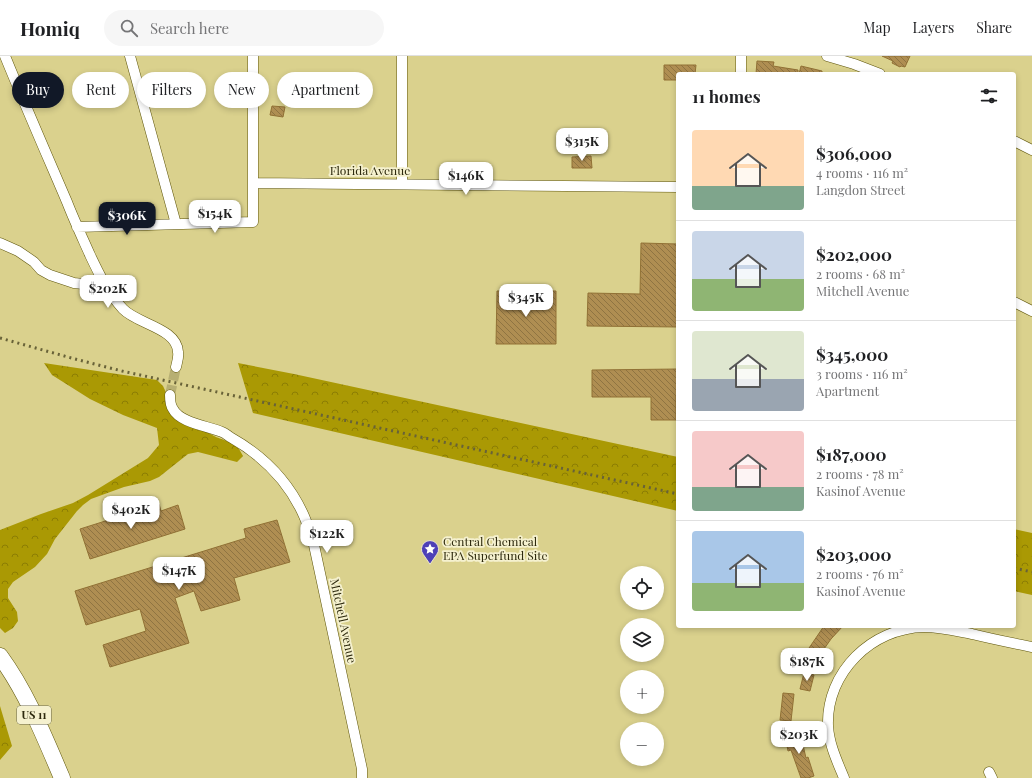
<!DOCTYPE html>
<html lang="en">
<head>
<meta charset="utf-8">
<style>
	body { margin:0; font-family:"Playfair Display",serif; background:#f6f6f6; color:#202124; height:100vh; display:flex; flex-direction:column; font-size:15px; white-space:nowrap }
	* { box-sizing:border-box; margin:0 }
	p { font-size:13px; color:#757577 }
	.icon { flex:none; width:22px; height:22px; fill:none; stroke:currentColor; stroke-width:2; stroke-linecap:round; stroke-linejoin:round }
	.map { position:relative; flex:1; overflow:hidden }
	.panel { position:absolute; left:676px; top:16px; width:340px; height:556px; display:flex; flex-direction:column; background:#fff; border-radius:4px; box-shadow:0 2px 6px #0003 }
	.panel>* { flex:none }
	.guide { position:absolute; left:12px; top:16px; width:380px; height:36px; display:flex; gap:8px }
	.tools { position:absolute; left:620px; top:510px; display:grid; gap:8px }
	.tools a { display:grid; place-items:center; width:44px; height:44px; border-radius:50%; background:#fff; box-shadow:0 2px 6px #0003; font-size:20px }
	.price { position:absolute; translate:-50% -34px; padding:0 9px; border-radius:8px; background:#fff; color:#222; font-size:13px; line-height:26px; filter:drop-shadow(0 1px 2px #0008) }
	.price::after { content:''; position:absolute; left:50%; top:24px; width:12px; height:9px; margin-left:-6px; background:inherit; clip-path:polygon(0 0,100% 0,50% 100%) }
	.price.active { background:#111827; color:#fff }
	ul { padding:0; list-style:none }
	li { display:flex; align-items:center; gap:12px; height:100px; padding:0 16px }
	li+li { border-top:1px solid #e0e0e0 }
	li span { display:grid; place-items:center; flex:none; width:112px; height:80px; border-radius:4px; color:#555 }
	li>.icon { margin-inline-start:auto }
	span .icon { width:48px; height:48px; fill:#fffc; stroke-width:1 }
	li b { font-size:17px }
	h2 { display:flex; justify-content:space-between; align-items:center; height:48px; padding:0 16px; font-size:17px }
	.pill { padding:0 14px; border-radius:18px; background:#fff; box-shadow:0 2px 6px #0003; font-size:14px; line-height:36px }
	.pill.active { background:#111827; color:#fff }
	header { display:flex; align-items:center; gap:24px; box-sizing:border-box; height:56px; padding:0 20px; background:#fff; border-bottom:1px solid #e0e0e0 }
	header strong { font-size:19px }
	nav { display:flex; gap:22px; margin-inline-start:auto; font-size:14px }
	.search { width:280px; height:36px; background:#f6f6f6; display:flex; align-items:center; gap:10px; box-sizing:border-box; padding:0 14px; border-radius:22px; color:#757577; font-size:15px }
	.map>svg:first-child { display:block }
	.forest { fill:url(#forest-crowns) }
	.building { fill:url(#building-back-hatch); stroke:#917135 }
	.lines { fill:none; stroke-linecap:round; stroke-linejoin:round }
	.street-tunnel { stroke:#b7af73; stroke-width:10; stroke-dasharray:10 5; stroke-linecap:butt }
	.street-casing { stroke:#5e550b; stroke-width:11 }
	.primary-casing { stroke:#5e550b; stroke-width:17 }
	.street { stroke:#fff; stroke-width:10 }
	.primary { stroke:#fff; stroke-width:16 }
	.rail { stroke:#686238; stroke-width:3; stroke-dasharray:2 4; stroke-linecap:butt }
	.labels { text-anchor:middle; stroke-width:3.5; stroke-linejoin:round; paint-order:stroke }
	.shield { fill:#f5f1cf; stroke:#696547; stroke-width:1 }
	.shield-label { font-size:11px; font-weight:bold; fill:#2d290d }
	.street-label { font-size:12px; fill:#2d290d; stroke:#f5f1cf }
	.poi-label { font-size:12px; fill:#2d290d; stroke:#f5f1cf; text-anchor:start }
</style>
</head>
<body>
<header>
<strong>Homiq</strong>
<div class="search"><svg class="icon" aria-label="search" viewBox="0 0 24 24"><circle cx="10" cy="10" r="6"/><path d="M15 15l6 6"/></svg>Search here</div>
<nav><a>Map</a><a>Layers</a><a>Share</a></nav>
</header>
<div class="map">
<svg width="1032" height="722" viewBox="0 0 1032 722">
	<defs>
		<pattern id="forest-crowns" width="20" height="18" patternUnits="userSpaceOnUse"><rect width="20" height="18" fill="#aa9904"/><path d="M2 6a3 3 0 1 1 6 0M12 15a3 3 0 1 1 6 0" fill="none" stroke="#8b7d04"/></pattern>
		<pattern id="building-back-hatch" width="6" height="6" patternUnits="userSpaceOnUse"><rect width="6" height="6" fill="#af8e52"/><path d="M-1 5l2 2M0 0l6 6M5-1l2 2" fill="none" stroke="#8f7442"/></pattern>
	</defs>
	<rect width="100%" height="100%" fill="#dad18d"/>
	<path class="forest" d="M44,307l113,17 6,6 14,30 39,21 16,6 7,6 4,7 -6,6 -39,-10 -10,2 -29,23 -9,4 -26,6 -33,12 -8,6 -6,6 -22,28 -8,15 -12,13 -22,15 -5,7v9l9,14 1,9 -5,7 -8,5 -5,-5v-98l41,-16 32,-11 15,-8 60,-37 11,-13 -2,-17 -34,-13 -33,-16 -38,-24z
		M238,307l56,11 384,83v54l-425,-98z
		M1014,473l18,4v62l-18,-4z
		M0,650l12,40 -12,14z"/>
	<path class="building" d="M882,0h28l-5,11 -4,-1 -1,1 -8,-4 1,-2z
		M757,5l17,1 -1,4 25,4v4h-42z
		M664,9h32l-1,9h-17v6h-14z
		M801,10l21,5v3h-23z
		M272,50l13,1 -2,10 -13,-2z
		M591,100l1,12h-20v-11z
		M641,187l37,1v83l-91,-1 1,-33 52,1z
		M497,235h59v53h-60z
		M678,313v27h-2v24h-25v-23h-59v-27z
		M159,448l2,7 17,-6 7,24 -95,30 -10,-30z
		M277,464l13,42 -56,16 6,22 -39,11 -7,-20 -19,7 14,45 -79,24 -7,-22 43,-14 -6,-22 -54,16 -11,-34 171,-53 -2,-9z
		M824,570h19l-12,13 -14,20 -10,-8z
		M804,617l10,2 -4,16 -10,-2z
		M783,637l11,1 -3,27 -11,-1z
		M800,676l6,26 2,-1 6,19 -6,2h-7l-10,-28 -3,1 -3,-15z"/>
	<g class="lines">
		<path class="street-tunnel" d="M170,339l6,-28"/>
		<g class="street-casing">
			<path id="street" d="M5,0c20,49 41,97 62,146 7,18 15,35 23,53 9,19 18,38 33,54 14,15 54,19 55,43 1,5 -1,10 -2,15
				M130,0l46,168
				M827,0l27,8 26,10
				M741,18v-18
				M1014,85l18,9
				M254,127l424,4
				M402,128v-128
				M77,171l176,-5v-166
				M0,187l18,8 16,11 7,8 9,5 24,8 18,2 10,-4
				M1014,246l18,9
				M170,339c0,5 0,10 3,14 7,14 35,17 49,23 3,1 5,3 8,5 32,18 59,45 74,79 4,9 7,20 10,29l48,224v9
				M989,716l3,6
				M844,722c-7,-17 -15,-34 -16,-52 -2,-54 44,-98 96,-99 16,0 32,4 48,7 20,5 40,9 60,13"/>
		</g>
		<g class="primary-casing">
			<path id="primary" d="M0,600c27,37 44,80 62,122"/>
		</g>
		<use href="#street" class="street"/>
		<use href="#primary" class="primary"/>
		<path class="rail" d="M0,282l75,21 47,12 556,123
			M1014,512l18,4"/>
	</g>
	<defs>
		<g id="sight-pin" transform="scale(0.9)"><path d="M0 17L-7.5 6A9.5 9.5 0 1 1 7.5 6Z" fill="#4d40b7" stroke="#f5f1cf"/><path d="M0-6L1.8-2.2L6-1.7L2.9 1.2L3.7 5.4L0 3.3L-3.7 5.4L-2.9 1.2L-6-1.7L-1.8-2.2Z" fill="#fff"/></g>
	</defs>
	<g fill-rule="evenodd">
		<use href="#sight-pin" x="430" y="493"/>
	</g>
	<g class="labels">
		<rect class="shield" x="17" y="650" width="34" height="18" rx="3"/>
		<g class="shield-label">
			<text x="34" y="663">US 11</text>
		</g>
		<g class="street-label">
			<text x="370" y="119">Florida Avenue</text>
			<text transform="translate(343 565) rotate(78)" y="4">Mitchell Avenue</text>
		</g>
		<g class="poi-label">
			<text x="443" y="490">Central Chemical<tspan x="443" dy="14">EPA Superfund Site</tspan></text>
		</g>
	</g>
</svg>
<div class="tools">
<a><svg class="icon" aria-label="locate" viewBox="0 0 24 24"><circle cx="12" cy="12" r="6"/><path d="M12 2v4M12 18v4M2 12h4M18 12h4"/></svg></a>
<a><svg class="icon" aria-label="layers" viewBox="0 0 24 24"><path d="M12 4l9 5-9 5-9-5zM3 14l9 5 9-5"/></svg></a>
<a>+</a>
<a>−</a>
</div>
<b class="price" style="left:582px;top:106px">$315K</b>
<b class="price" style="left:466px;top:140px">$146K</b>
<b class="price" style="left:215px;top:178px">$154K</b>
<b class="price active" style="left:127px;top:180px">$306K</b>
<b class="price" style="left:108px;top:253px">$202K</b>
<b class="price" style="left:526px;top:262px">$345K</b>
<b class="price" style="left:131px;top:474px">$402K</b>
<b class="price" style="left:327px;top:498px">$122K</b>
<b class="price" style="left:179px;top:535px">$147K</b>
<b class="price" style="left:807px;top:626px">$187K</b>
<b class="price" style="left:799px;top:699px">$203K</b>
<div class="guide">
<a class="pill active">Buy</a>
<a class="pill">Rent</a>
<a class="pill">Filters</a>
<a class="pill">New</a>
<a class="pill">Apartment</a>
</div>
<section class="panel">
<h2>11 homes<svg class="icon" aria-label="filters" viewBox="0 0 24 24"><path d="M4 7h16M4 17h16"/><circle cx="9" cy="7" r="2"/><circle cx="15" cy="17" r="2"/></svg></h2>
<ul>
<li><span style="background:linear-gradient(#ffd9b3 70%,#7fa58c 0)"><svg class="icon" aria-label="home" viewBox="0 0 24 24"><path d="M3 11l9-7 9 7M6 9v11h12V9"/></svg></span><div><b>$306,000</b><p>4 rooms · 116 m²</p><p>Langdon Street</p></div></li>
<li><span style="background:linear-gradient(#c9d6e8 60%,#8fb573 0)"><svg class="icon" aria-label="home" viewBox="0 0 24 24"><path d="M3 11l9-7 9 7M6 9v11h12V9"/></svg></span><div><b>$202,000</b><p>2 rooms · 68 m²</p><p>Mitchell Avenue</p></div></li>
<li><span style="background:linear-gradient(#dfe7d0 60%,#9aa5b1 0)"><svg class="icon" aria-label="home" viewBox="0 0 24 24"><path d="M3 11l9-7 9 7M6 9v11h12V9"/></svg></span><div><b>$345,000</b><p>3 rooms · 116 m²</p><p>Apartment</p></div></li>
<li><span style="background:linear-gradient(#f6c9c9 70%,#7fa58c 0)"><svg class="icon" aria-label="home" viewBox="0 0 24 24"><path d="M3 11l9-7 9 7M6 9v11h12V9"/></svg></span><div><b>$187,000</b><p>2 rooms · 78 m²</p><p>Kasinof Avenue</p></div></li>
<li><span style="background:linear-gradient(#a9c7e8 65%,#8fb573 0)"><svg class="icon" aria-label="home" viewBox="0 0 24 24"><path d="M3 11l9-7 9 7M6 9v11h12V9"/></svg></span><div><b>$203,000</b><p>2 rooms · 76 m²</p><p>Kasinof Avenue</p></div></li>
</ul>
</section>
</div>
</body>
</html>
